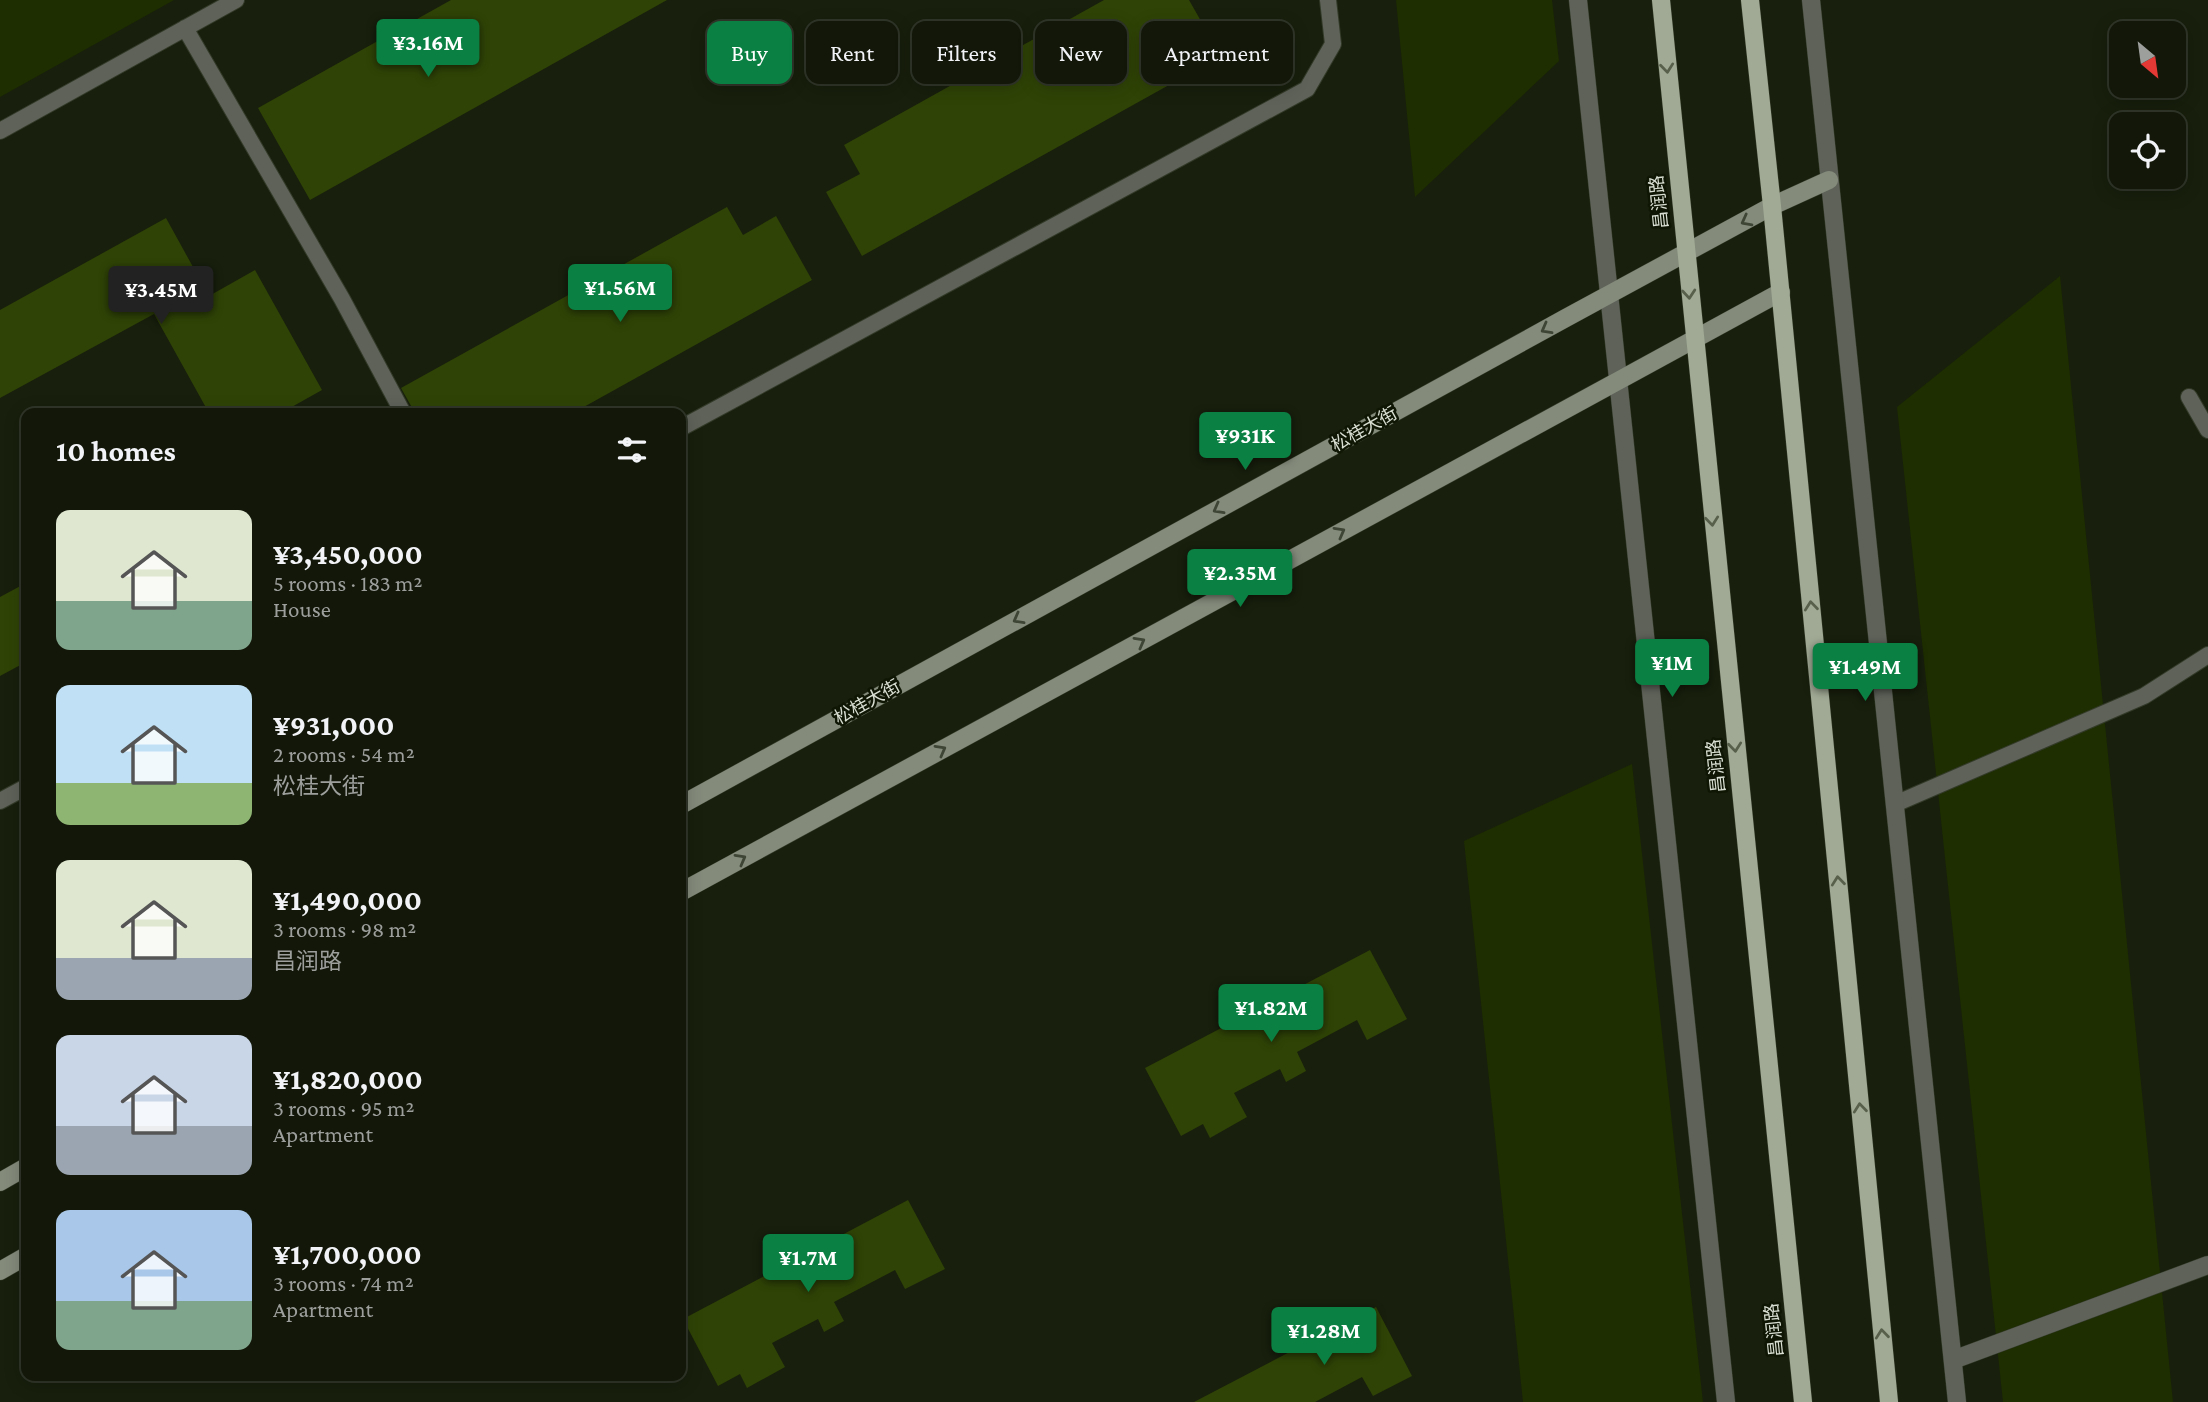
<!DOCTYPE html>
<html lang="en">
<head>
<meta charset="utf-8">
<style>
	body { margin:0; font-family:"Crimson Pro","Noto Sans SC",serif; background:#1b2012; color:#f1f3f6; height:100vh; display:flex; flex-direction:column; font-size:26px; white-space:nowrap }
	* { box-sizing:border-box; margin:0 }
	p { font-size:23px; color:#9c9f9c }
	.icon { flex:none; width:38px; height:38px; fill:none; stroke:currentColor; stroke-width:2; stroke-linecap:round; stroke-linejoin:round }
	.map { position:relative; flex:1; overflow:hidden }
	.details { position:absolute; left:21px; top:408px; width:665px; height:973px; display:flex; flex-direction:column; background:#121709; border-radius:14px; box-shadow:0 4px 18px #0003,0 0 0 2px #31362a }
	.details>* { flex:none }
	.top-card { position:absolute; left:707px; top:21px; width:665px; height:63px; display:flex; gap:14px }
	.needle { width:46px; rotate:151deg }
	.buttons { position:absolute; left:2109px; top:21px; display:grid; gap:14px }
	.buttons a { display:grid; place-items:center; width:77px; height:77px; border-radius:14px; background:#121709; box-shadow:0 4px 18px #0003,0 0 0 2px #31362a; font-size:35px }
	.price { position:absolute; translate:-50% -60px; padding:0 16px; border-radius:7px; background:#0b8043; color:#fff; font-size:23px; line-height:46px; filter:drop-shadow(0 2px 4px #0008) }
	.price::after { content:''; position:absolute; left:50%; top:42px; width:21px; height:16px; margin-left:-10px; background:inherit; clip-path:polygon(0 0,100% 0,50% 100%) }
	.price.current { background:#222; color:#fff }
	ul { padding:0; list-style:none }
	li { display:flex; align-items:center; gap:21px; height:175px; padding:0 35px }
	li span { display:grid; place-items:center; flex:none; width:196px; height:140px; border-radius:14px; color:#555 }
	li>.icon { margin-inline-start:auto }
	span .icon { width:84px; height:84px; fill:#fffc; stroke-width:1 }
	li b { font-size:30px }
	h2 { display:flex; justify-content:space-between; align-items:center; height:84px; padding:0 35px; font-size:30px }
	.chip { padding:0 24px; border-radius:14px; background:#121709; box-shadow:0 4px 18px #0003,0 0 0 2px #31362a; font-size:24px; line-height:63px }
	.chip.current { background:#0b8043; color:#fff }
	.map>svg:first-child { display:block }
	.green { fill:#1e2e00 }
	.building { fill:#2f4306 }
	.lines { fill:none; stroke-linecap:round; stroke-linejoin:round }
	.service-casing { stroke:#333a28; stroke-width:18 }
	.minor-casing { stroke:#333a28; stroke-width:19 }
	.secondary-casing { stroke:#333a28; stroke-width:19 }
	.primary-casing { stroke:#333a28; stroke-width:19 }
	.service { stroke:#5e6259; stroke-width:16 }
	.minor { stroke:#5e6259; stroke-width:18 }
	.secondary { stroke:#848b7b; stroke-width:18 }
	.primary { stroke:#a1aa95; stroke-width:18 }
	.oneway { stroke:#58604c }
	.oneway2 { stroke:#3e4534 }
	.labels { text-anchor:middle; stroke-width:5; stroke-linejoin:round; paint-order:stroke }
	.street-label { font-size:18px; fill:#d8ded1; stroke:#0f1604 }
</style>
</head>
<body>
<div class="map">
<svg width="2208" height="1402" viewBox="0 0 2208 1402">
	<rect width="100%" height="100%" fill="#181f0c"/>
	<path class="green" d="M0,0h174l-174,97z
		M1396,0h156l7,61 -144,136z
		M2060,276l113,1126h-170l-106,-995z
		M1632,764l71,638h-180l-59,-561z"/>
	<path class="building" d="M451,0h216l-357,200 -52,-92z
		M1104,0h85l32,56 -359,200 -36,-64 34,-18 -16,-29z
		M727,207l16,28 33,-19 36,64 -239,133h-158l-14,-25z
		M166,218l43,78 46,-26 67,120 -41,23h-72l-55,-99 -154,84v-88z
		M26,583v79l-26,14v-79z
		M1370,950l37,69 -40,21 -10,-20 -60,32 9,19 -20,11 -6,-13 -46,24 13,24 -37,21 -7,-14 -22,12 -36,-68z
		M908,1200l37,69 -40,20 -10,-19 -61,32 10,19 -20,11 -6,-13 -46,24 13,24 -38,21 -7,-14 -22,12 -35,-67z
		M1376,1307l36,69 -39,20 -11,-19 -47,25h-121z"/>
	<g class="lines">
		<g class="service-casing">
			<path id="service" d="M185,28l157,271 61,114
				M0,131l236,-131
				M2189,397l19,33
				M681,428l626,-339 26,-45 -5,-44
				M0,801l26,-14
				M1895,804l249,-108 64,-41"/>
		</g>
		<g class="minor-casing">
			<path id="minor" d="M1578,0l148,1402
				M1811,0l146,1402
				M1953,1360l255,-95"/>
		</g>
		<g class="secondary-casing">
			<path id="secondary" d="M681,805l883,-486 208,-113 57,-26
				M681,892l1100,-600
				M0,1182l26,-15
				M0,1271l26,-15"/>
		</g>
		<g class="primary-casing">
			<path id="primary" d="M1661,0l142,1402
				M1750,0l22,206 117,1196"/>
		</g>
		<use href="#service" class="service"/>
		<use href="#minor" class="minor"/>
		<use href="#secondary" class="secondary"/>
		<use href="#primary" class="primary"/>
	</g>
	<defs><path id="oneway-chevron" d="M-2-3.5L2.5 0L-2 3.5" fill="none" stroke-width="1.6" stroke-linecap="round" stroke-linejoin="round" transform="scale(1.75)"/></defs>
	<g class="oneway">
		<use href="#oneway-chevron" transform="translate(1667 68) rotate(84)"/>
		<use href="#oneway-chevron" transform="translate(1689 294) rotate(85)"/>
		<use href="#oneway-chevron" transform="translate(1712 521) rotate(84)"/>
		<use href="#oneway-chevron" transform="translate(1811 606) rotate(-96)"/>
		<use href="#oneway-chevron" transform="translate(1735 747) rotate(84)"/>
		<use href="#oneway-chevron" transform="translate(1838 881) rotate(-96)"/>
		<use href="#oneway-chevron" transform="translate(1860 1108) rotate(-96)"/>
		<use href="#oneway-chevron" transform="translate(1882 1334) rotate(-96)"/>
	</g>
	<g class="oneway2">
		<use href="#oneway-chevron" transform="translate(1746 221) rotate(152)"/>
		<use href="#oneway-chevron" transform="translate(1546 329) rotate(151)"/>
		<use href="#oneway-chevron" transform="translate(1218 509) rotate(151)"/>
		<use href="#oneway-chevron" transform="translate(1340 532) rotate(-29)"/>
		<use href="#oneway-chevron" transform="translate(1018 619) rotate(151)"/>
		<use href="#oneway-chevron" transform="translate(1140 642) rotate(-29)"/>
		<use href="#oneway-chevron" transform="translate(941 750) rotate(-29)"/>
		<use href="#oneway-chevron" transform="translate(741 859) rotate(-29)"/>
	</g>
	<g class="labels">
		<g class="street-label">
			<text transform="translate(1659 202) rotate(-96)" y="6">昌润路</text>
			<text transform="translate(1364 429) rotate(-29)" y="6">松桂大街</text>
			<text transform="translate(867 702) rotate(-29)" y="6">松桂大街</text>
			<text transform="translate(1716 766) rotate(-96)" y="6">昌润路</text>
			<text transform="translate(1774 1330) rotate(-96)" y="6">昌润路</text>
		</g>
	</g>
</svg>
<div class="buttons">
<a><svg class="needle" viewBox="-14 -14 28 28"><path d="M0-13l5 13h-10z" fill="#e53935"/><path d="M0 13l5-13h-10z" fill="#9c9f9c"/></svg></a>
<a><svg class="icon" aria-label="locate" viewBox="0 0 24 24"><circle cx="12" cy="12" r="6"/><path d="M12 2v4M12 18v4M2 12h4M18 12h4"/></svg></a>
</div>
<b class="price" style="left:428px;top:79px">¥3.16M</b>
<b class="price" style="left:620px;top:324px">¥1.56M</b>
<b class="price current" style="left:161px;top:326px">¥3.45M</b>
<b class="price" style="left:1245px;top:472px">¥931K</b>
<b class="price" style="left:1240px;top:609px">¥2.35M</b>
<b class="price" style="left:1672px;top:699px">¥1M</b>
<b class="price" style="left:1865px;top:703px">¥1.49M</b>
<b class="price" style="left:1271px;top:1044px">¥1.82M</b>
<b class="price" style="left:808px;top:1294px">¥1.7M</b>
<b class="price" style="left:1324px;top:1367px">¥1.28M</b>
<div class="top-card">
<a class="chip current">Buy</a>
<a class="chip">Rent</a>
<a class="chip">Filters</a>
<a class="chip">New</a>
<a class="chip">Apartment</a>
</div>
<section class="details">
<h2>10 homes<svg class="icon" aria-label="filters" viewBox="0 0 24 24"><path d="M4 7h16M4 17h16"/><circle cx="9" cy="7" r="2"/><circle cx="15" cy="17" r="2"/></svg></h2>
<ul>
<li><span style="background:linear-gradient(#dfe7d0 65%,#7fa58c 0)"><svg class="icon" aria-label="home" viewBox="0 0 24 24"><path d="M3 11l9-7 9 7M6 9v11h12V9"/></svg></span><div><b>¥3,450,000</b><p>5 rooms · 183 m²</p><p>House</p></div></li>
<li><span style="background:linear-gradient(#bfe0f5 70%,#8fb573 0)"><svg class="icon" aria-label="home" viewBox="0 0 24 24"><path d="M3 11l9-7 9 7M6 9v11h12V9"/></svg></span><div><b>¥931,000</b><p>2 rooms · 54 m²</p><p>松桂大街</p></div></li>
<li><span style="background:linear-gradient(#dfe7d0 70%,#9aa5b1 0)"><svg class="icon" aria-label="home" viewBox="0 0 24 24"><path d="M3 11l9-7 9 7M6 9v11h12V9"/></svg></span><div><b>¥1,490,000</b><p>3 rooms · 98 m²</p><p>昌润路</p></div></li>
<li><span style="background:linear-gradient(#c9d6e8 65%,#9aa5b1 0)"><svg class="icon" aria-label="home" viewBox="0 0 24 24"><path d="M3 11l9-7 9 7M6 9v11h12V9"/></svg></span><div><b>¥1,820,000</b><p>3 rooms · 95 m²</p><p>Apartment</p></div></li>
<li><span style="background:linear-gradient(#a9c7e8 65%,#7fa58c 0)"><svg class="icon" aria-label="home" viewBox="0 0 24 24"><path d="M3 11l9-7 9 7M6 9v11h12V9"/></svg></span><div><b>¥1,700,000</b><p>3 rooms · 74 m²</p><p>Apartment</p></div></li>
</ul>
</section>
</div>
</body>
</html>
